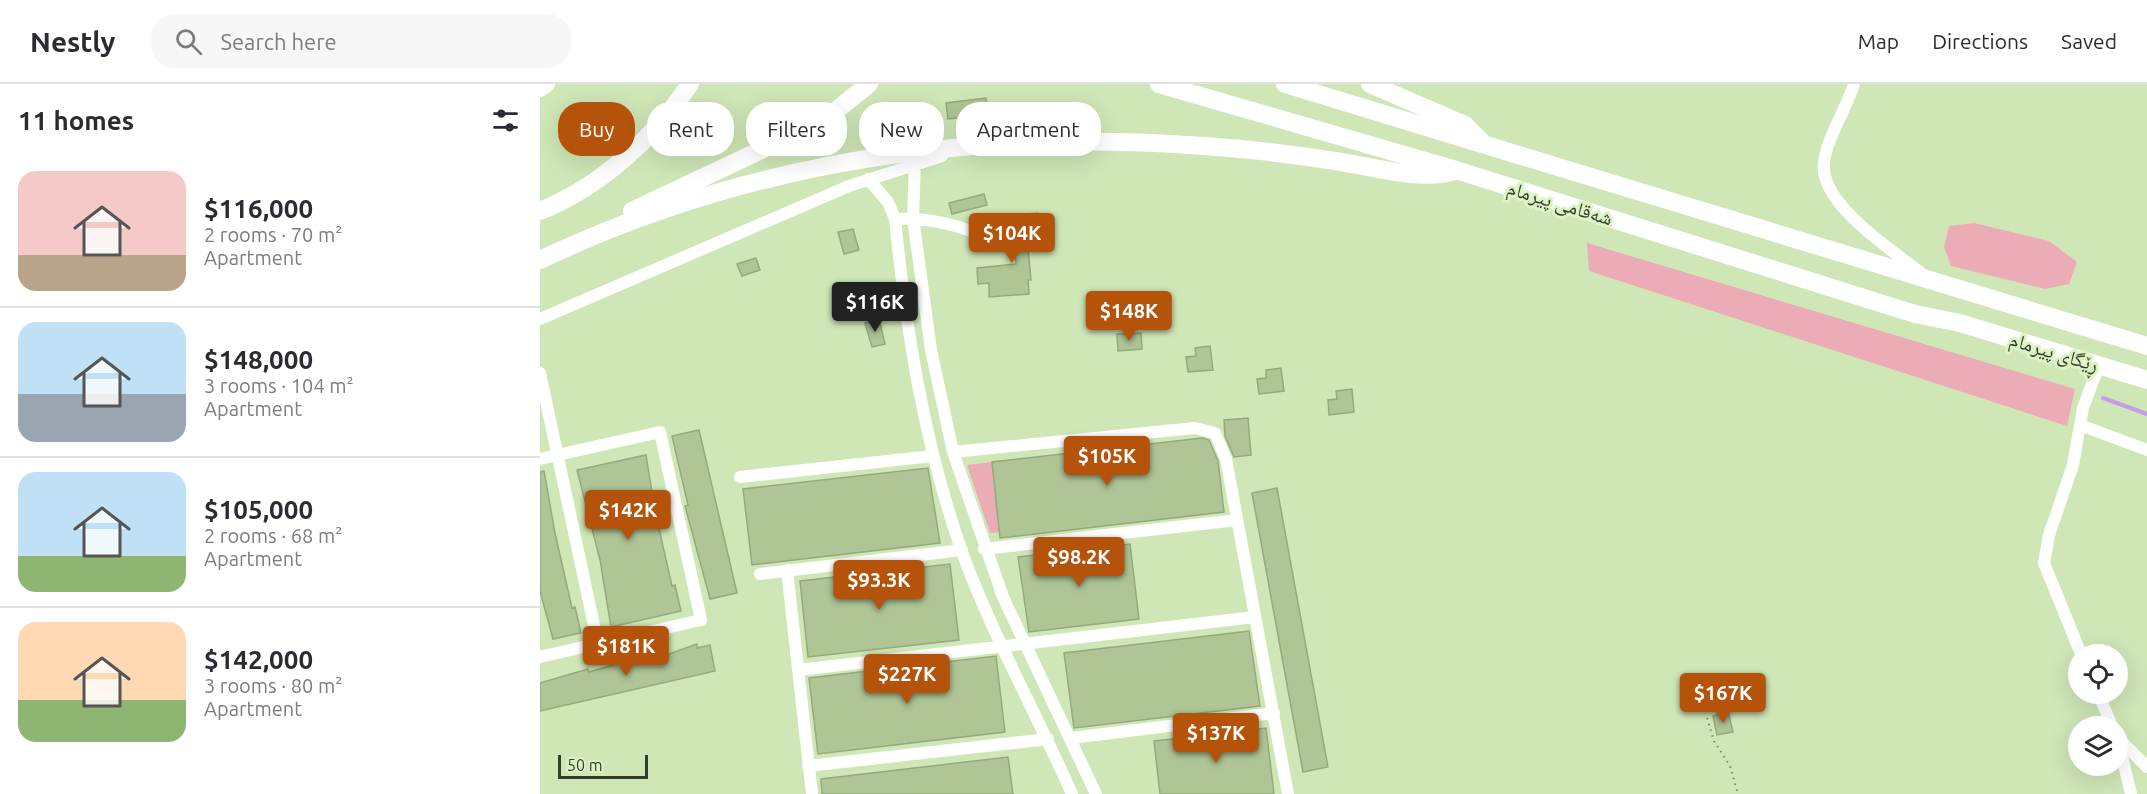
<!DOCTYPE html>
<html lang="en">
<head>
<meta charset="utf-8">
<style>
	body { margin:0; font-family:Ubuntu,"Noto Naskh Arabic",sans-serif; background:#f7f7f7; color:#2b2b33; height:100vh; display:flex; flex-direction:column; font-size:22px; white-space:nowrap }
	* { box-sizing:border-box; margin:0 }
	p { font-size:20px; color:#7c7c81 }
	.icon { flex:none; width:33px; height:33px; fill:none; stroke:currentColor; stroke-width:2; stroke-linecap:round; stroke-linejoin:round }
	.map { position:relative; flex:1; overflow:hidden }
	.side { display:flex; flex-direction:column; background:#fff; width:540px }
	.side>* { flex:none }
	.banner { position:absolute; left:18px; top:18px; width:570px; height:54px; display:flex; gap:12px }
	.tools { position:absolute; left:1528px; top:560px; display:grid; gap:12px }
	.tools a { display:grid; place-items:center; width:60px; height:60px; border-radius:50%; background:#fff; box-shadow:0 6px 24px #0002; font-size:30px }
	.scale { position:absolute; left:18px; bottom:15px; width:90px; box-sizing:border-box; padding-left:6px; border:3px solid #343d2a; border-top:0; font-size:16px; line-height:21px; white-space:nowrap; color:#343d2a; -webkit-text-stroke:4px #dcf3c3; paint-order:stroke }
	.price { position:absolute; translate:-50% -51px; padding:0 14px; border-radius:6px; background:#b45309; color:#fff; font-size:20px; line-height:39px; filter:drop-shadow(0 2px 3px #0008) }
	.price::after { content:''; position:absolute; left:50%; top:36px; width:18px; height:14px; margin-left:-9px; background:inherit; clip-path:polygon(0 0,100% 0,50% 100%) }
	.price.on { background:#222; color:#fff }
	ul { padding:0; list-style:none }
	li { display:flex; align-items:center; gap:18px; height:150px; padding:0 18px }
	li+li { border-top:2px solid #e1e1e2 }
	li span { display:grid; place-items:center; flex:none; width:168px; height:120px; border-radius:18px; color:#555 }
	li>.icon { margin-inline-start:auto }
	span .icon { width:72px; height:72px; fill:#fffc; stroke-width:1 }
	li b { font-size:26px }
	h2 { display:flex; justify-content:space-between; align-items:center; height:72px; padding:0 18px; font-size:26px }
	.pill { padding:0 21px; border-radius:24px; background:#fff; box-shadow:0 6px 24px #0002; font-size:21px; line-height:54px }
	.pill.on { background:#b45309; color:#fff }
	header { display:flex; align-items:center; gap:36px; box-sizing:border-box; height:84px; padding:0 30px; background:#fff; border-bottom:2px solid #e1e1e2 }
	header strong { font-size:28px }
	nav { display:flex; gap:33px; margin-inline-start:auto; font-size:21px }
	.search { width:420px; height:54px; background:#f7f7f7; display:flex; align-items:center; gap:15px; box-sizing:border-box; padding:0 21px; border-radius:24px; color:#7c7c81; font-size:22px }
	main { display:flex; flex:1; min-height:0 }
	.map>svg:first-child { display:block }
	.green { fill:#ecacb6 }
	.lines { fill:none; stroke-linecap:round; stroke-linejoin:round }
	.stream { stroke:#c69bea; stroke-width:4 }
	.building { fill:#afc596; stroke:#94aa7c; stroke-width:1.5 }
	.path { stroke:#7b8a6b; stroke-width:2; stroke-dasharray:1.5 4.5; stroke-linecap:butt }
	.minor { stroke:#fff; stroke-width:12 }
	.highway { stroke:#fff; stroke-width:18 }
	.labels { text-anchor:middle; stroke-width:6; stroke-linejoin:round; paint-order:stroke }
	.street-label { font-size:20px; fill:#343d2a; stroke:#dcf3c3 }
</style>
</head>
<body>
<header>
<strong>Nestly</strong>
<div class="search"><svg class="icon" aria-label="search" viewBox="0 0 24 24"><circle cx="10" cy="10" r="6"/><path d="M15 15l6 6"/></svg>Search here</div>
<nav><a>Map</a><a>Directions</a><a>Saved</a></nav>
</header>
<main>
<section class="side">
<h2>11 homes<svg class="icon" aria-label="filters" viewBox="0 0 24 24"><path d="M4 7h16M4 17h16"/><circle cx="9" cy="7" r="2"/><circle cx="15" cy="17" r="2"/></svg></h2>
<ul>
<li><span style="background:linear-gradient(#f6c9c9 70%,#b9a48a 0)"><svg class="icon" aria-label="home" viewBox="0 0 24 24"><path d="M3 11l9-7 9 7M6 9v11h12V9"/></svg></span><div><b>$116,000</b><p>2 rooms · 70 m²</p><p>Apartment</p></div></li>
<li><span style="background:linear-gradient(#bfe0f5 60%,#9aa5b1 0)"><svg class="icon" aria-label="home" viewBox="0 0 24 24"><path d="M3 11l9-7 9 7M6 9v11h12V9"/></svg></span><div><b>$148,000</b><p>3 rooms · 104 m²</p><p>Apartment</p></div></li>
<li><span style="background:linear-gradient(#bfe0f5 70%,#8fb573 0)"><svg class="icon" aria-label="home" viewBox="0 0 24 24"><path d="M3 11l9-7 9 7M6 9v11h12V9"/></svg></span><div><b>$105,000</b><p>2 rooms · 68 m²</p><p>Apartment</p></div></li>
<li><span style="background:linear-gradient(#ffd9b3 65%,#8fb573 0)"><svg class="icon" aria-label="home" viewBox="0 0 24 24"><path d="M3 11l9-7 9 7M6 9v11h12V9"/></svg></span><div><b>$142,000</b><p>3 rooms · 80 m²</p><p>Apartment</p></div></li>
</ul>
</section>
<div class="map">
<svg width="1607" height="710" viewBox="0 0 1607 710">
	<rect width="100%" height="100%" fill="#cfe6b7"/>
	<path class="green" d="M1434,139l75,18 28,21 -8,22 -24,5 -94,-23 -7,-19 5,-21z
		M1047,159l488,146 -8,37 -478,-155z
		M452,378l8,70 -10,1 -23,-68z"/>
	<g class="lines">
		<path class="stream" d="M1563,314l44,16"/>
	</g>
	<path class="building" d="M446,14l2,17 -40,4 -2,-16z
		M444,110l3,11 -35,9 -3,-11z
		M498,129l1,13 -13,1 5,53h-3l1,14 -40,3v-14l-11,1 -1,-16 39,-4 -3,-49z
		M313,145l6,21 -15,4 -6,-22z
		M216,174l4,12 -18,6 -5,-12z
		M339,235l6,25 -13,3 -7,-24z
		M601,249l1,16 -24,2 -1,-17z
		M670,262l3,24 -25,2 -2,-15 10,-1 -1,-8z
		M741,284l3,23 -25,3 -2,-15 9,-1v-8z
		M812,305l2,23 -25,3 -1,-15 9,-1 -1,-8z
		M708,334l3,37 -17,2 -9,-21 -1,-16z
		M159,346l38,163 -27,6 -25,-93 3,-1 -16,-69z
		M662,354l7,2 9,21 6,51 -224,26 -8,-76z
		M106,371l9,56 17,75 3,-1 6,26 -70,16 -11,-67 -23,-90z
		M388,384l12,75 -188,22 -9,-76z
		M4,387l11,62 17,75 3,-1 6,26 -28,6 -13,-48v-119z
		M737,404l51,279 -25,5 -51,-279z
		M590,460l9,75 -110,13 -11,-75z
		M410,480l9,76 -151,17 -8,-76z
		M709,547l11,75 -186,22 -10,-75z
		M157,560v4l13,-3 5,26 -175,40v-28l48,-14 1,3 52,-15 1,3 24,-5z
		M456,572l9,76 -187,22 -9,-76z
		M1188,628l5,20 -16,3 -4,-19z
		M726,644l8,66h-114l-6,-53z
		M468,673l5,37h-191l-1,-15z"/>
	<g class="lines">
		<path class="path" d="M1167,634l7,23 16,25 8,28"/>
		<path class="minor" d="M1314,0c-8,26 -26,51 -30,78 -6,41 68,88 97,111
			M375,79l-2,55 18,132 22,102 50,145 93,197
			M328,95l20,23 7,17c11,112 29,223 66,330 30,84 75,163 111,245
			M355,135c34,-2 65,6 96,20
			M0,235l309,-133 93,-30
			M0,289l58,271
			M1540,341l67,25
			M413,368l242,-24 20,5 11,26 62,335
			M0,375l120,-27 41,188 -161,37
			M200,393l193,-21
			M444,465l253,-29
			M247,486l25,224
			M220,490l202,-24
			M1541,570l-37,-91 5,-28 24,-70 10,-57 16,-43
			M258,586l457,-53
			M1558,609l14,33
			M531,654l203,-25
			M1579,655l28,28
			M1578,656l13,54
			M268,682l240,-27"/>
		<path class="highway" d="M619,0l297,86 459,144 45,9 187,57
			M745,0l862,262
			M830,0l95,41 20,20
			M0,4l6,-4
			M0,127c60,-24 115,-74 150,-127
			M92,127l191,-90 46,-37
			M0,176c211,-100 433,-131 664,-114 44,3 87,8 131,15 35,5 86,21 120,10"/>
	</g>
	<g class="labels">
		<g class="street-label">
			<text transform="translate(1020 119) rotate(17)" y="7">شەقامی پیرمام</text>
			<text transform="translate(1514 268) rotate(17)" y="7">ڕێگای پیرمام</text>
		</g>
	</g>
</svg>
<div class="tools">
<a><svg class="icon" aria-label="locate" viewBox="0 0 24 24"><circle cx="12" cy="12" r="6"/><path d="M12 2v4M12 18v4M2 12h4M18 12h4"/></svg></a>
<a><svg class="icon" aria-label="layers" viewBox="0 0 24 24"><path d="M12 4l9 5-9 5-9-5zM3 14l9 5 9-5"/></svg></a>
</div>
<div class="scale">50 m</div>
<b class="price" style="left:472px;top:180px">$104K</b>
<b class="price on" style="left:335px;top:249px">$116K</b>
<b class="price" style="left:589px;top:258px">$148K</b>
<b class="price" style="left:567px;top:403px">$105K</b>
<b class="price" style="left:88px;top:457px">$142K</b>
<b class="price" style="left:539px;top:504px">$98.2K</b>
<b class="price" style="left:339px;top:527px">$93.3K</b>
<b class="price" style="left:86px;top:593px">$181K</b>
<b class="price" style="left:367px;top:621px">$227K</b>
<b class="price" style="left:1183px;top:640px">$167K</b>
<b class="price" style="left:676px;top:680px">$137K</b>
<div class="banner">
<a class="pill on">Buy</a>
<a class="pill">Rent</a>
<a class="pill">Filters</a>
<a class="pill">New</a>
<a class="pill">Apartment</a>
</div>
</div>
</main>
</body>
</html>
